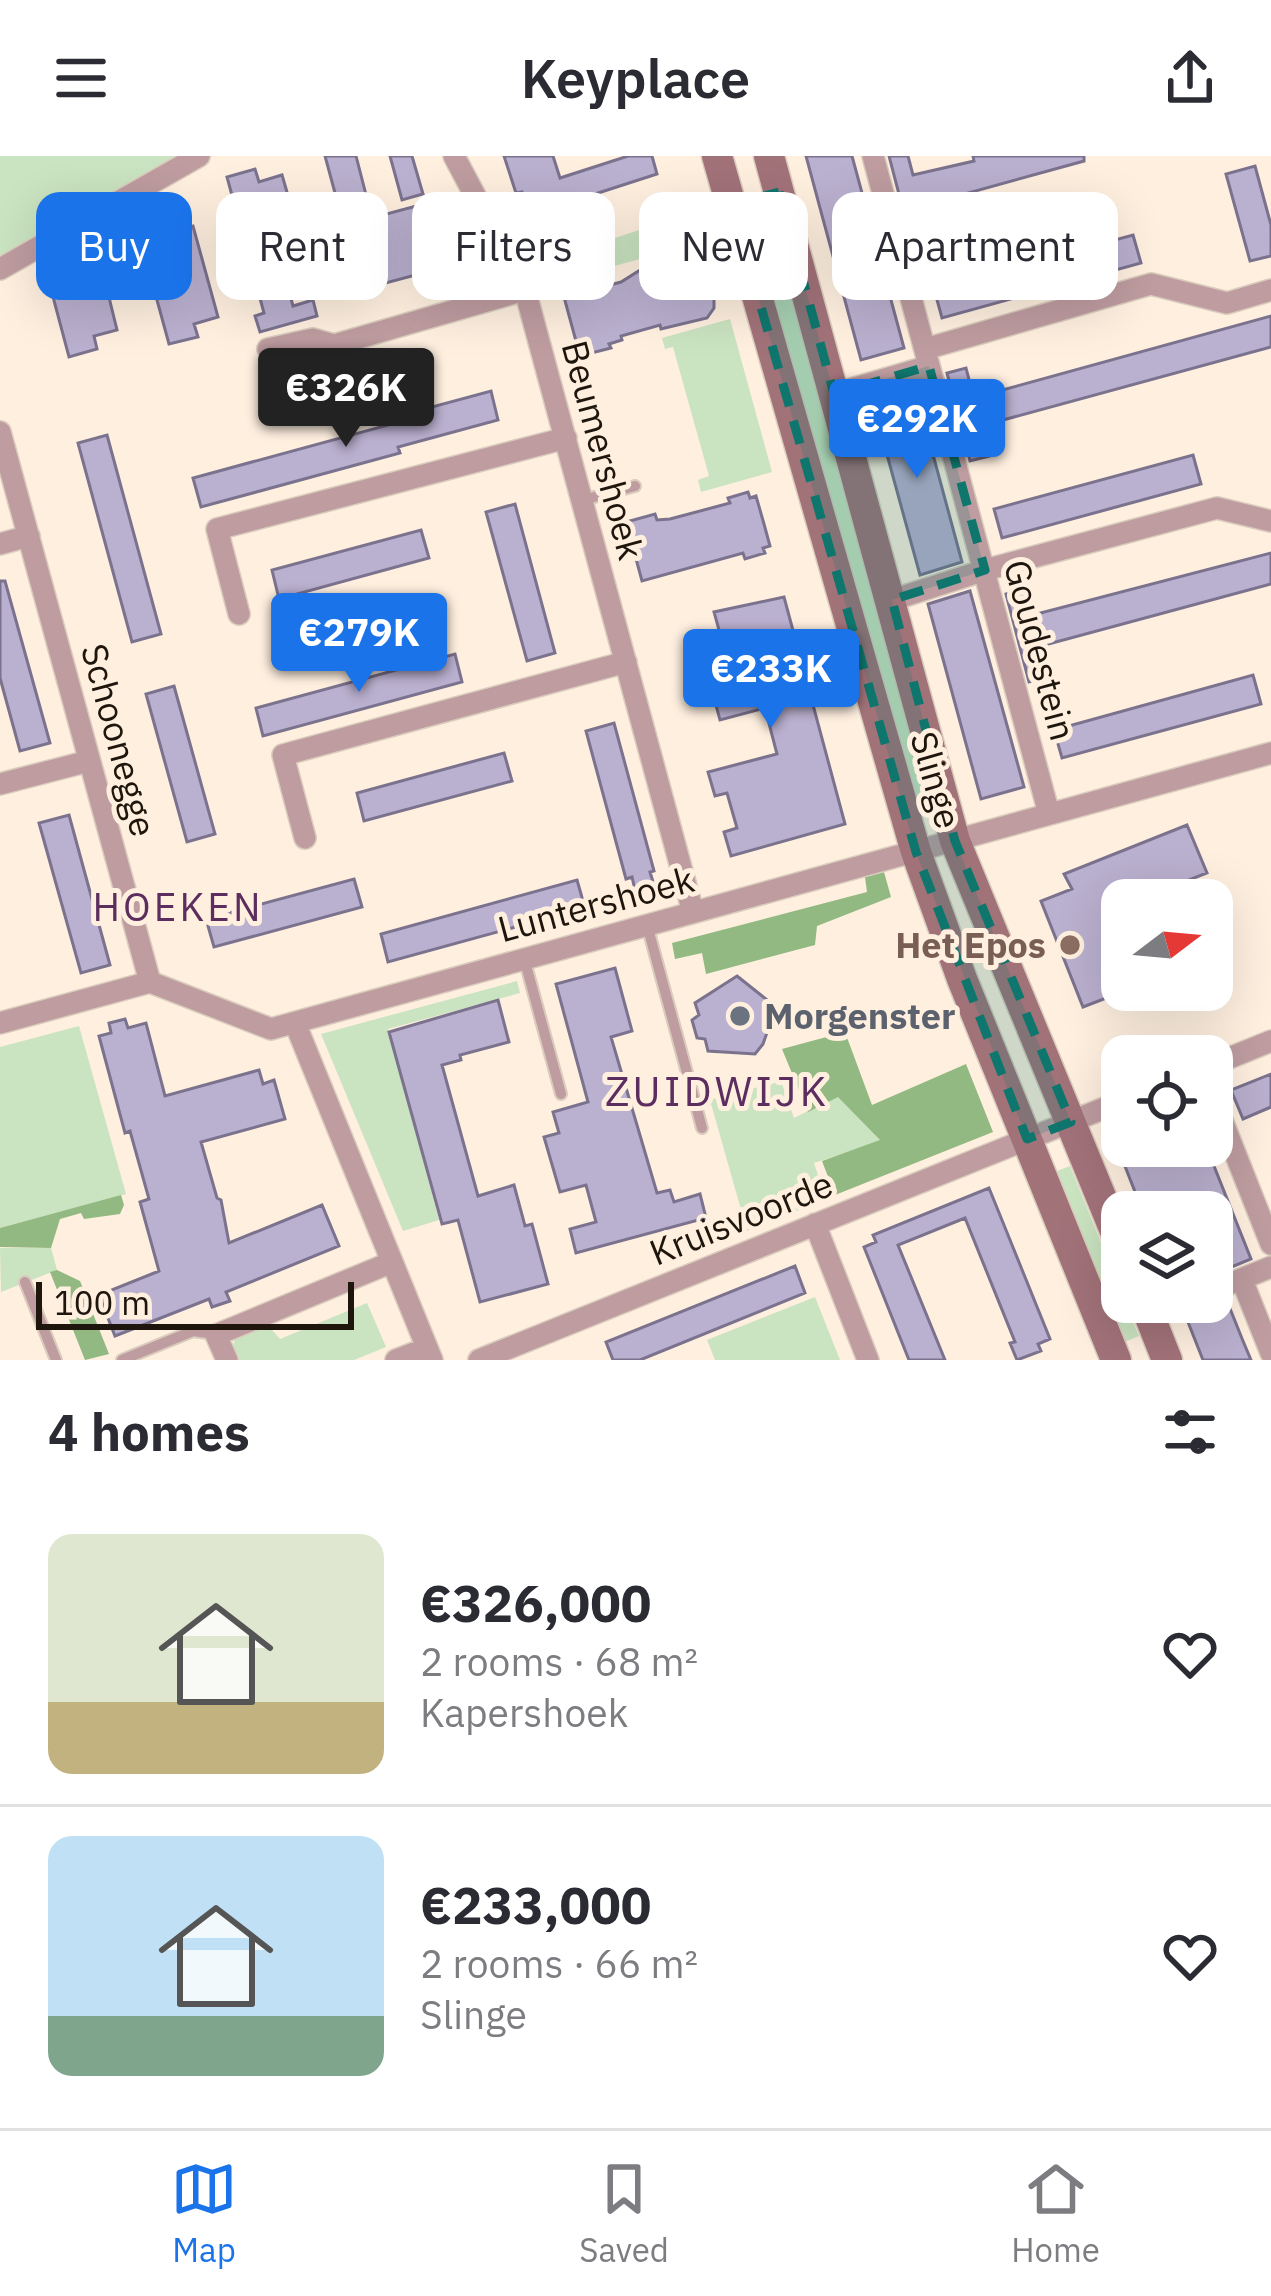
<!DOCTYPE html>
<html lang="en">
<head>
<meta charset="utf-8">
<style>
	body { margin:0; font-family:"IBM Plex Sans",sans-serif; background:#f7f7f7; color:#2b2b33; height:100vh; display:flex; flex-direction:column; font-size:45px; white-space:nowrap }
	* { box-sizing:border-box; margin:0 }
	p { font-size:39px; color:#7c7c81 }
	.icon { flex:none; width:66px; height:66px; fill:none; stroke:currentColor; stroke-width:2; stroke-linecap:round; stroke-linejoin:round }
	.map { position:relative; height:1204px; overflow:hidden }
	.panel { display:flex; flex-direction:column; background:#fff; flex:1 }
	.panel>* { flex:none }
	.top-card { position:absolute; left:36px; top:36px; width:1200px; height:108px; display:flex; gap:24px }
	.needle { width:78px; rotate:74deg }
	.tools { position:absolute; left:1101px; top:723px; display:grid; gap:24px }
	.tools a { display:grid; place-items:center; width:132px; height:132px; border-radius:24px; background:#fff; box-shadow:0 12px 48px #0002; font-size:60px }
	.scale { position:absolute; left:36px; bottom:30px; width:318px; box-sizing:border-box; padding-left:12px; border:6px solid #1e150c; border-top:0; font-size:33px; line-height:42px; white-space:nowrap; color:#1e150c; -webkit-text-stroke:9px #feefdf; paint-order:stroke }
	.price { position:absolute; translate:-50% -102px; padding:0 27px; border-radius:12px; background:#1a73e8; color:#fff; font-size:39px; line-height:78px; filter:drop-shadow(0 3px 6px #0008) }
	.price::after { content:''; position:absolute; left:50%; top:72px; width:36px; height:27px; margin-left:-18px; background:inherit; clip-path:polygon(0 0,100% 0,50% 100%) }
	.price.on { background:#222; color:#fff }
	ul { padding:0; list-style:none }
	li { display:flex; align-items:center; gap:36px; height:300px; padding:0 48px }
	li+li { border-top:3px solid #e1e1e2 }
	li span { display:grid; place-items:center; flex:none; width:336px; height:240px; border-radius:24px; color:#555 }
	li>.icon { margin-inline-start:auto }
	span .icon { width:144px; height:144px; fill:#fffc; stroke-width:1 }
	li b { font-size:51px }
	h2 { display:flex; justify-content:space-between; align-items:center; height:144px; padding:0 48px; font-size:51px }
	.pill { padding:0 42px; border-radius:24px; background:#fff; box-shadow:0 12px 48px #0002; font-size:42px; line-height:108px }
	.pill.on { background:#1a73e8; color:#fff }
	header { display:flex; justify-content:space-between; align-items:center; height:156px; padding:0 48px; background:#fff; font-size:54px; font-weight:600 }
	.menu { display:flex; justify-content:space-around; align-items:center; height:168px; border-top:3px solid #e1e1e2; background:#fff; font-size:33px; color:#7c7c81 }
	.menu a { display:grid; justify-items:center; gap:6px }
	.menu .on { color:#1a73e8 }
	.map>svg:first-child { display:block }
	.green { fill:#cae3c0 }
	.forest { fill:#91b981 }
	.building { fill:#bab0cf; stroke:#7b728e; stroke-width:3 }
	.lines { fill:none; stroke-linecap:round; stroke-linejoin:round }
	.lane-casing { stroke:#daccbd; stroke-width:14 }
	.street-casing { stroke:#daccbd; stroke-width:24 }
	.secondary-casing { stroke:#daccbd; stroke-width:33 }
	.lane { stroke:#be9ca0; stroke-width:10 }
	.street { stroke:#be9ca0; stroke-width:21 }
	.secondary { stroke:#a27279; stroke-width:30 }
	.marked { fill:#0f766e; fill-opacity:0.2; stroke:#0f766e; stroke-width:9; stroke-dasharray:24 15; stroke-linejoin:round }
	.education-dot { fill:#8d6e63; stroke:#feefdf; stroke-width:4.5 }
	.worship-dot { fill:#6b7280; stroke:#feefdf; stroke-width:4.5 }
	.labels { text-anchor:middle; stroke-width:10; stroke-linejoin:round; paint-order:stroke }
	.street-label { font-size:36px; fill:#1e150c; stroke:#feefdf }
	.education-label { font-size:36px; font-weight:bold; fill:#785e54; stroke:#feefdf; text-anchor:end }
	.worship-label { font-size:36px; font-weight:bold; fill:#5b616d; stroke:#feefdf; text-anchor:start }
	.neighbourhood-label { font-size:39px; letter-spacing:3px; fill:#5c2d5f; stroke:#feefdf }
	.quarter-label { font-size:42px; letter-spacing:3px; fill:#5c2d5f; stroke:#feefdf }
</style>
</head>
<body>
<header><svg class="icon" aria-label="menu" viewBox="0 0 24 24"><path d="M4 6h16M4 12h16M4 18h16"/></svg>Keyplace<svg class="icon" aria-label="share" viewBox="0 0 24 24"><path d="M12 15V3M7 8l5-5 5 5M5 13v7h14v-7"/></svg></header>
<div class="map">
<svg width="1271" height="1204" viewBox="0 0 1271 1204">
	<rect width="100%" height="100%" fill="#feefdf"/>
	<path class="green" d="M0,0h180l-180,106z
		M687,58l9,30 -145,39 -11,-20z
		M777,78l137,512 20,50 -27,7 -153,-562z
		M730,163l42,153 -71,20 -3,-12 11,-4 -36,-129 -8,2 -3,-11z
		M517,825l3,12 -132,36 51,191 -36,11 -82,-197z
		M79,870l47,168 -126,34v-181z
		M781,925l13,37 44,-22 43,45 -67,22 12,36 -79,32 -37,-131z
		M1070,1010l69,170 -19,8 -68,-171z
		M0,1092h51l6,22 -56,22z
		M815,1141l25,63h-125l-8,-20z
		M367,1147l19,44 -32,13h-118l-4,-11 4,-13 31,-12 13,15z"/>
	<path class="forest" d="M884,716l7,25 -74,29 -2,19 -109,29 -4,-21 -27,6 -3,-16 195,-51 -2,-15z
		M845,876l27,73 94,-41 27,68 -158,63 -13,-34 58,-21 -42,-43 -30,15 -26,-63z
		M121,1039l3,10 -4,9 -36,5 -3,-6 -21,6 -9,29 -51,-1v-19z
		M57,1114l23,11 29,73 -24,6 -35,-88z"/>
	<path class="building" d="M325,0h31l16,62 44,-12 9,36 13,-4 8,29 -117,31 -10,-35 -35,10 9,33 20,-6 4,16 -57,16 -5,-16 9,-3 -37,-136 28,-8 4,13 23,-7 18,62 44,-11z
		M390,0h22l11,38 -21,6z
		M504,0h49l7,22 68,-22h24l5,18 -127,41 -8,-23 -6,1z
		M806,0h46l52,192 -43,12z
		M889,0h19l5,19 61,-14 -1,-5h111v5l-163,45 10,33 -19,5z
		M1255,10l16,59v31l-21,5 -24,-87z
		M166,64l3,12 24,-6 25,91 -24,7 4,13 -29,7 -32,-117z
		M1133,79l8,28 -199,55 -8,-29z
		M694,102l20,40v10l-7,10 -46,11 -1,-4 -39,11 1,4 -13,4 2,4 -31,8 -16,-59 57,-15 24,-15z
		M76,114l4,13 24,-6 13,53 -23,6 3,13 -28,8 -21,-79z
		M1271,160v31l-290,79 9,30 -20,5 -23,-88 19,-5 7,27 26,-4z
		M915,232l47,174 -42,13 -48,-175z
		M491,235l7,29 -100,27 2,6 -199,54 -8,-29 199,-54 -1,-6z
		M107,279l54,199 -29,8 -54,-199z
		M1193,299l8,29 -199,54 -8,-29z
		M748,336l2,6 6,-2 8,28 6,22 -7,2 2,5 -20,6 -2,-6 -101,28 -16,-59 29,-8 2,6 13,-1 60,-16 -2,-5z
		M515,348l40,149 -28,8 -41,-149z
		M421,374l8,28 -150,41 -7,-29z
		M1271,397v31l-230,62 9,30 -21,6 -23,-88 20,-6 7,27z
		M0,425h5l45,162 -30,8 -20,-73z
		M970,435l54,196 -43,12 -53,-195z
		M784,441l61,227 -114,32 -7,-24 13,-4 -10,-35 -12,3 -7,-24 69,-18 -12,-46 -45,12 -18,-66 22,-6 -10,-36z
		M455,498l7,28 -199,54 -7,-28z
		M1253,519l8,29 -199,54 -8,-28z
		M174,530l41,148 -28,8 -41,-148z
		M614,567l40,148 -4,1 4,13 -19,5 -3,-13 -6,2 -40,-148z
		M504,597l8,28 -148,40 -7,-28z
		M69,659l41,150 -29,8 -42,-150z
		M1187,669l20,48 -69,27h-16v92l-39,15 -42,-106 31,-12 -8,-15z
		M354,723l8,28 -148,40 -8,-28z
		M577,724l8,28 -197,54 -7,-28z
		M615,812l17,63 -21,6 46,156 13,-3 4,12 26,-8 6,24 -130,35 -6,-24 26,-7 -10,-37 -26,7 -16,-55 15,-4 -6,-21 35,-10 -32,-118z
		M737,820l39,31 -13,37 -8,10 -47,-3 -3,-12 -8,-1 -5,-18 7,-5 -4,-12z
		M498,844l11,42 -49,13 1,5 -19,5 36,131 36,-11 11,41 7,-2 16,60 -68,18 -22,-82 -16,4 -53,-192z
		M125,863l3,9 18,-5 19,73 94,-26 4,14 11,-4 11,39 -84,23 16,56 4,2 8,43 93,-38 17,41 -113,46 4,9 -18,6 -3,-8 -94,37 -16,-41 60,-24 -19,-69 9,-3 -19,-68 -5,2 -26,-97 12,-3 -2,-10z
		M1271,918v33l-28,12 -12,-29z
		M1117,990h89l45,113 -39,16v-63h-69z
		M989,1032l61,151 -12,5 3,7 -24,9 -7,-17 5,-1 -50,-124 -67,27 47,115h-36l-45,-113 12,-5 -3,-7z
		M795,1110l10,27 -165,67h-27l-7,-18z
		M1227,1145l16,40 8,19h-48l-17,-43 8,-6 3,-9 14,4z"/>
	<g class="lines">
		<g class="lane-casing">
			<path id="lane" d="M583,344l52,-14
				M647,769l55,203
				M524,802l37,136
				M25,1126l31,78
				M122,1204l71,-29 22,3"/>
		</g>
		<g class="street-casing">
			<path id="street" d="M454,0l71,134 168,622
				M873,0l176,658
				M0,113l199,-113
				M268,193l45,-10 21,6 191,-55
				M925,193l226,-65 76,19 44,-13
				M834,238l95,-28
				M0,276l150,550 121,47 1000,-276
				M0,388l29,-8
				M892,444l93,-30 232,-62 54,13
				M239,458l-22,-85 349,-91
				M0,628l89,-23
				M305,682l-22,-83 343,-93
				M0,867l150,-41
				M295,867l137,337
				M1212,909l59,-24
				M1212,939l59,149
				M815,1068l53,136
				M1242,1124l29,73
				M1212,1135l59,-24
				M1149,1158l33,-12
				M227,1204l-11,-25 176,-73
				M396,1204l31,-12
				M479,1204l643,-259"/>
		</g>
		<g class="secondary-casing">
			<path id="secondary" d="M717,0l199,696 46,127 154,381
				M769,0l186,685 167,407
				M1144,1146l23,58"/>
		</g>
		<use href="#lane" class="lane"/>
		<use href="#street" class="street"/>
		<use href="#secondary" class="secondary"/>
	</g>
	<path class="marked" d="M779,36l55,202 95,-28 56,204 -93,30 63,241 116,281 -44,17 -111,-287 -184,-647z"/>
	<circle class="education-dot" cx="1070" cy="789" r="12"/>
	<circle class="worship-dot" cx="740" cy="860" r="12"/>
	<g class="labels">
		<g class="street-label">
			<text transform="translate(603 294) rotate(75)" y="13">Beumershoek</text>
			<text transform="translate(1040 494) rotate(75)" y="13">Goudestein</text>
			<text transform="translate(119 584) rotate(75)" y="13">Schoonegge</text>
			<text transform="translate(936 624) rotate(74)" y="13">Slinge</text>
			<text transform="translate(596 748) rotate(-15)" y="13">Luntershoek</text>
			<text transform="translate(741 1062) rotate(-22)" y="13">Kruisvoorde</text>
		</g>
		<g class="education-label">
			<text x="1046" y="802">Het Epos</text>
		</g>
		<g class="worship-label">
			<text x="764" y="873">Morgenster</text>
		</g>
		<g class="neighbourhood-label">
			<text x="178" y="765">HOEKEN</text>
		</g>
		<g class="quarter-label">
			<text x="717" y="950">ZUIDWIJK</text>
		</g>
	</g>
</svg>
<div class="tools">
<a><svg class="needle" viewBox="-14 -14 28 28"><path d="M0-13l5 13h-10z" fill="#e53935"/><path d="M0 13l5-13h-10z" fill="#7c7c81"/></svg></a>
<a><svg class="icon" aria-label="locate" viewBox="0 0 24 24"><circle cx="12" cy="12" r="6"/><path d="M12 2v4M12 18v4M2 12h4M18 12h4"/></svg></a>
<a><svg class="icon" aria-label="layers" viewBox="0 0 24 24"><path d="M12 4l9 5-9 5-9-5zM3 14l9 5 9-5"/></svg></a>
</div>
<div class="scale">100 m</div>
<b class="price on" style="left:346px;top:294px">€326K</b>
<b class="price" style="left:917px;top:325px">€292K</b>
<b class="price" style="left:359px;top:539px">€279K</b>
<b class="price" style="left:771px;top:575px">€233K</b>
<div class="top-card">
<a class="pill on">Buy</a>
<a class="pill">Rent</a>
<a class="pill">Filters</a>
<a class="pill">New</a>
<a class="pill">Apartment</a>
</div>
</div>
<section class="panel">
<h2>4 homes<svg class="icon" aria-label="filters" viewBox="0 0 24 24"><path d="M4 7h16M4 17h16"/><circle cx="9" cy="7" r="2"/><circle cx="15" cy="17" r="2"/></svg></h2>
<ul>
<li><span style="background:linear-gradient(#dfe7d0 70%,#c2b280 0)"><svg class="icon" aria-label="home" viewBox="0 0 24 24"><path d="M3 11l9-7 9 7M6 9v11h12V9"/></svg></span><div><b>€326,000</b><p>2 rooms · 68 m²</p><p>Kapershoek</p></div><svg class="icon" aria-label="heart" viewBox="0 0 24 24"><path d="M12 20l-8-8c-3-5 5-10 8-4 3-6 11-1 8 4z"/></svg></li>
<li><span style="background:linear-gradient(#bfe0f5 75%,#7fa58c 0)"><svg class="icon" aria-label="home" viewBox="0 0 24 24"><path d="M3 11l9-7 9 7M6 9v11h12V9"/></svg></span><div><b>€233,000</b><p>2 rooms · 66 m²</p><p>Slinge</p></div><svg class="icon" aria-label="heart" viewBox="0 0 24 24"><path d="M12 20l-8-8c-3-5 5-10 8-4 3-6 11-1 8 4z"/></svg></li>
</ul>
</section>
<nav class="menu">
<a class="on"><svg class="icon" aria-label="map" viewBox="0 0 24 24"><path d="M3 6l6-2 6 2 6-2v14l-6 2-6-2-6 2zM9 4v14M15 6v14"/></svg>Map</a>
<a><svg class="icon" aria-label="saved" viewBox="0 0 24 24"><path d="M7 4h10v16l-5-4-5 4z"/></svg>Saved</a>
<a><svg class="icon" aria-label="home" viewBox="0 0 24 24"><path d="M3 11l9-7 9 7M6 9v11h12V9"/></svg>Home</a>
</nav>
</body>
</html>
